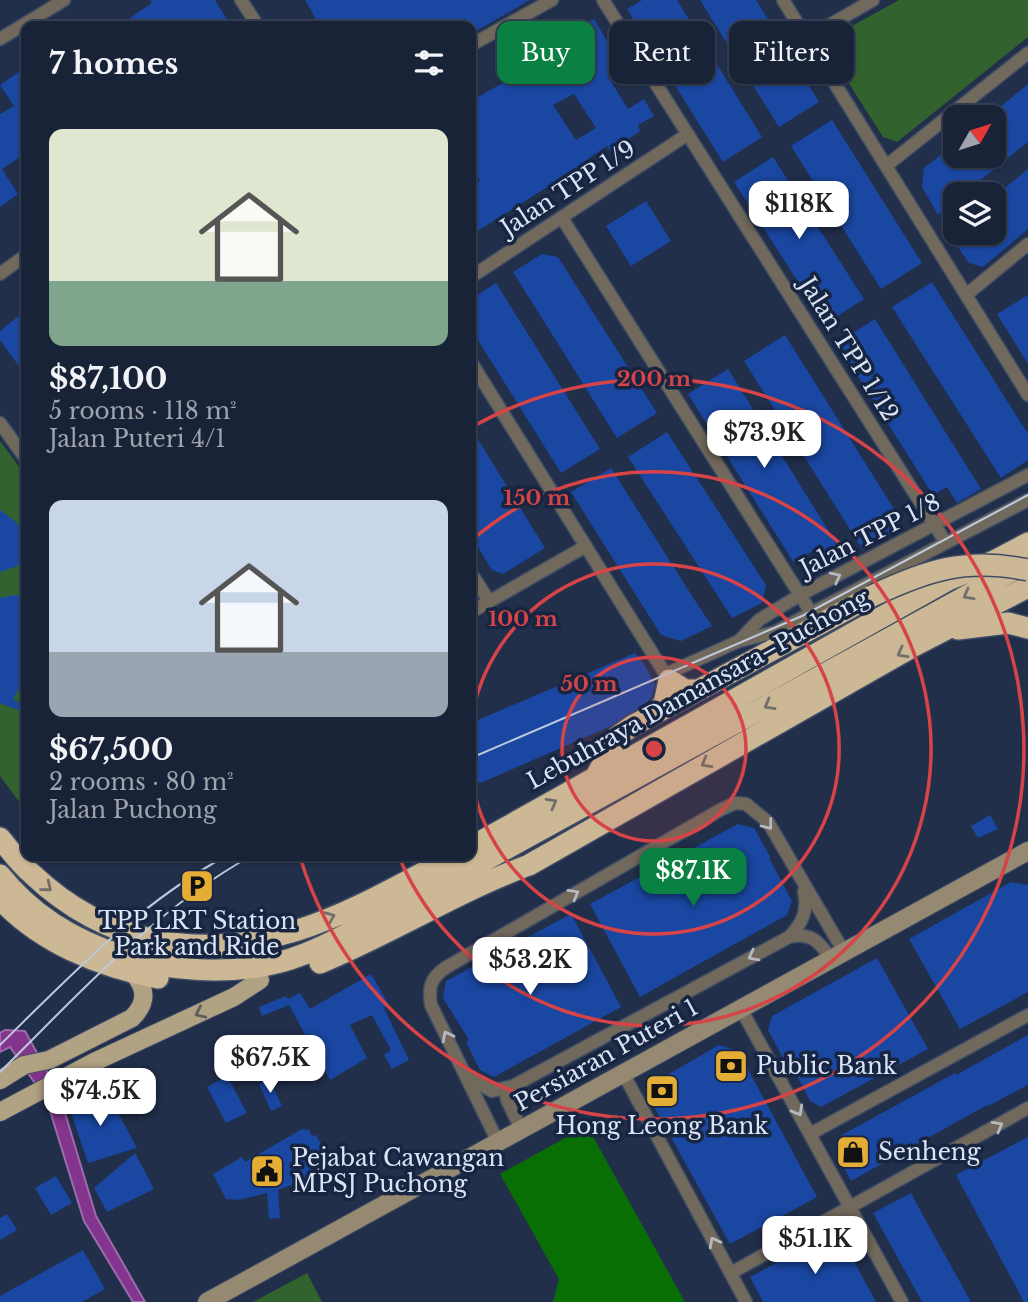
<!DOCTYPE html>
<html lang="en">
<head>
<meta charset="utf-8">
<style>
	body { margin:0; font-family:"Libre Baskerville",serif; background:#222b40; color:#f1f3f6; height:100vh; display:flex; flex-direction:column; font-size:26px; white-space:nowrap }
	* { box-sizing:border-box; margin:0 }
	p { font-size:23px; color:#9fa4ae }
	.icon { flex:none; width:38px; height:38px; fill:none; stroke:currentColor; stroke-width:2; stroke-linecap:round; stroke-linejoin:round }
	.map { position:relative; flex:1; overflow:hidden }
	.sheet { position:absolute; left:21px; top:21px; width:455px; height:840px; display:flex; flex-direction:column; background:#192338; border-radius:14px; box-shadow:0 2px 5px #0004,0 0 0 2px #374053 }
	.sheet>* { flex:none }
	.guide { position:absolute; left:497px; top:21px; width:425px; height:63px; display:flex; gap:14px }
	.needle { width:46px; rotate:51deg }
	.tools { position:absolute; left:943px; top:105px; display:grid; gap:14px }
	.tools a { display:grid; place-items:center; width:63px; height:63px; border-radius:14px; background:#192338; box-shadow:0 2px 5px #0004,0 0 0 2px #374053; font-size:35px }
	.price { position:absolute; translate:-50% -60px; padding:0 16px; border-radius:14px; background:#fff; color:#222; font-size:23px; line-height:46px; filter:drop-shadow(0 2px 4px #0008) }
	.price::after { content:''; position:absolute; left:50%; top:42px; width:21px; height:16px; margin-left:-10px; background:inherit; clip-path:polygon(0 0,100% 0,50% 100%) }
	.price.selected { background:#0b8043; color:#fff }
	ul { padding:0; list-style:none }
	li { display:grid; align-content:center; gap:14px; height:371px; padding:0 28px }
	li span { display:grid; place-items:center; height:217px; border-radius:14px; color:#555 }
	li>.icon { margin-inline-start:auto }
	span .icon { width:126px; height:126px; fill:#fffc; stroke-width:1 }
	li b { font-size:30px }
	h2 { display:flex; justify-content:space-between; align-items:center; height:84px; padding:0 28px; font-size:30px }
	.pill { padding:0 24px; border-radius:14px; background:#192338; box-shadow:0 2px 5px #0004,0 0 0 2px #374053; font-size:24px; line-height:63px }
	.pill.selected { background:#0b8043; color:#fff }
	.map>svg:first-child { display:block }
	.green { fill:#32632e }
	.forest { fill:#096f05 }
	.water { fill:#83358e; stroke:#9d6aad; stroke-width:2 }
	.building { fill:#1a47a2; fill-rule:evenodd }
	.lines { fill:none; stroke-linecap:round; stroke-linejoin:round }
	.street-casing { stroke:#3f4c66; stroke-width:15 }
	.secondary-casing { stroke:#3f4c66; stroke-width:20 }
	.primary-casing { stroke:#3f4c66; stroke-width:20 }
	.highway-casing { stroke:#3f4c66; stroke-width:24 }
	.street { stroke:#71695b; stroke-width:12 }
	.secondary { stroke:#968972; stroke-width:18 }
	.primary { stroke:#b2a284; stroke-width:18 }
	.highway { stroke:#ccb894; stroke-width:21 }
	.tram { stroke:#bec9dc; stroke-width:2 }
	.highway-bridge-casing { stroke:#3f4c66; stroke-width:24; stroke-linecap:butt }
	.highway-bridge { stroke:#ccb894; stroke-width:21 }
	.oneway { stroke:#b5b9c0 }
	.oneway2 { stroke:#726e6a }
	.oneway3 { stroke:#5d5d5f }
	.ring { fill:none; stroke:#d74447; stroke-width:3.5 }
	.labels { text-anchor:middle; stroke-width:7; stroke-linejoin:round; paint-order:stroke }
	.street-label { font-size:23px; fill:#dae4f6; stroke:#172540 }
	.poi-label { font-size:23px; fill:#dae4f6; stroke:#172540; text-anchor:start }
	.centre { fill:#d74447; stroke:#172540; stroke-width:3.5 }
	.ring-label { font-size:21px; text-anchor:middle; font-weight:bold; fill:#d74447; stroke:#172540; stroke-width:7; stroke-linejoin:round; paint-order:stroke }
</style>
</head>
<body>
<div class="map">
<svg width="1028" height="1302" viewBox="0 0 1028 1302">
	<rect width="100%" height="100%" fill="#212f4b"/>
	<path class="green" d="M899,0h129v37l-131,105 -14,-5 -54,-85 3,-15z
		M0,441l26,35v335l-26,-35z
		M307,1273l15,29h-69z"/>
	<path class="forest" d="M587,1126l98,176h-132l6,-23 -59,-105z"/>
	<path class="water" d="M5,1030l20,1 34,62 37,123 49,86h-12l-49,-81 -37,-120 -37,-54 -10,5v-19z"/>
	<path class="building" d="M150,0h65l16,26h-95l-6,-8 22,-15z
		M305,0h225l-59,34v-8h-9l-4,-7 -13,7h-125z
		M642,0h35l85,137 -39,25 -96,-153z
		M700,0h56l63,102 -40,25z
		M594,19l28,48 -15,8 21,34 16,-10 10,17 -16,9 2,6 -10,7 5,9 -20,11 -8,-12 -19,13 1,2 -118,74v-49l9,-5 -9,-16v-64l49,-28 -11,-20 56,-31 6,11zM574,94l22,34 -20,12 -23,-35z
		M26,67v86l-24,16 16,25 -18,13v-93l14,-8 -14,-21z
		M1028,84v58l-65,52h-7v6l-18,15 -16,-28 2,-19 32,-25v13h38v-44z
		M832,120l90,143 -41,26 -90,-143z
		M773,157l91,142 -39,25 -91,-142z
		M1028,169v60l-45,38 -14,-4 -21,-30h46v-36z
		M646,201l25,40 -40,25 -25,-40z
		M542,254l16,3 99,156 -40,25 -104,-166z
		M932,282l96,152v26l-27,18 -109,-171z
		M496,283l104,166 -39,24 -90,-144v-30z
		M1028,295v69l-31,-50z
		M26,310v66l-26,-36v-9z
		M875,319l106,170 -24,14 -10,-16 -14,8 -96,-152z
		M785,335l116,185 -4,11 -34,19 -119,-189z
		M728,369l115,185 -20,12 -9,-16 -20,13 -106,-169z
		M471,428l74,120 -42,26 -11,-4 -21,-34z
		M667,432l99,153 -4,18 -30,15 -104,-161z
		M611,468l83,131 18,27 -31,15 -20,-6 -90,-143z
		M0,510l15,11 11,14 -2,24 -7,7 -17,6z
		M14,595l12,1v80l-13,23 13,8v6l-26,-10v-105z
		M635,653l9,11 11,20 -3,13 -7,7 -36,23 -108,47 -21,9 -9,-6v-54z
		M990,815l8,14 -20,9 -7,-12z
		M738,824l16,4 17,30h-2l23,43 -5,14 -147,82 -50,-93z
		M1011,882l17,3v107l-68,37 -51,-90z
		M571,914l50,93 -127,70 -14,-7 -14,-28 3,-2 -26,-42 3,-17z
		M877,958l51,91 -107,58 -11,-6 -22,-43 -4,2 -16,-30 4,-14z
		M371,974l18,31 -5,3 25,52 -17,9 -8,-14 7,-5 -19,-35 -22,10 17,33 -37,22 -41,-75 -27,11 -3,-9 27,-11 2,3 12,-6 10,16z
		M1028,1035v50l-40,21 -1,-1 -136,76 -15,-30 4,-15 115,-63 1,2z
		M719,1045l19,6 79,146 -87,47 -80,-145 5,-17z
		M227,1076l20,37 -21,10 -19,-36z
		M269,1078l13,28 -11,5 -12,-27z
		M77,1091l4,13 29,-6 27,50 -49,15 -23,-68z
		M302,1129l7,1 3,6 4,-1 15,28 -37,21 -16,6 2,28 -11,1 -2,-26 -29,7 -12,-1 -13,-25 29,-17 3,5z
		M1028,1137v165h-4l-68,-127z
		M135,1153l19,36 -47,23 -13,-24z
		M56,1176l16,27 -21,12 -16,-27z
		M911,1193l9,17 51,92h-49l-49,-89z
		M7,1214l10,16 -17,10v-22z
		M837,1230l39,72h-113l-13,-25z
		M83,1250l22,39 -23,13h-82v-6z"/>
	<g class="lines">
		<g class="street-casing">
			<path id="street" d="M241,0l17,26
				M603,0l343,543
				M783,0l245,395
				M807,38l66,-38
				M0,39l64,-39
				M471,45l81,-45
				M886,166l142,-113
				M562,218l250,396
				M0,274l26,-19
				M471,277l217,-143
				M966,295l62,-51
				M471,362l198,318
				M0,423l26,36
				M471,573l18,28
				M471,612l115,-66
				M739,641l20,-21 41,-25 228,-120
				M666,674l73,-33 36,-9 253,-132
				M789,937c14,-14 19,-27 15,-46
				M741,1009l161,293
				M623,1073l123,229
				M469,1078l23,13 21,-5
				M521,1129l-14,-29 -1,-6 7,-8 276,-149c22,-5 30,4 42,22
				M810,1134l218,-119
				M498,1142l-67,-137c-3,-18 0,-27 14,-37l275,-158 15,-7 11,1 22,18 76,130
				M731,1273l297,-165"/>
		</g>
		<g class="secondary-casing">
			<path id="secondary" d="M207,1302l821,-451"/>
		</g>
		<g class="primary-casing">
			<path id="primary" d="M0,1080l24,-15 25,-5 83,-42c15,-15 15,-29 1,-45
				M0,1112l94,-50 140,-65 26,-17"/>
		</g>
		<g class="highway-casing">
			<path id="highway" d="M958,629l50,-6 20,5
				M655,712l9,-8 5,-24 16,10h13
				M595,778l23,-42 14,-10 240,-130
				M0,838c10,12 20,26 32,36 74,70 166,87 263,57 55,-17 108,-48 159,-75
				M471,847l477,-267 46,-19 34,-18
				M0,875c61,77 175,108 268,90 40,-8 75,-29 111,-48 48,-25 96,-51 143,-77 168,-92 335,-184 503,-276
				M0,899c41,44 100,68 158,79
				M320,963c71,-29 136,-71 209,-98l383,-218 116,-60"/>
		</g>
		<use href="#street" class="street"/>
		<use href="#secondary" class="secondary"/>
		<use href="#primary" class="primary"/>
		<use href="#highway" class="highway"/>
		<path class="tram" d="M471,758l331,-142 226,-121
			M0,1045c71,-70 138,-141 226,-189
			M0,1072c79,-78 154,-162 251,-216"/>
		<g class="highway-bridge-casing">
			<path id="highway-bridge" d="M872,596c55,-26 94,-39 156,-26"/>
		</g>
		<use href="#highway-bridge" class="highway-bridge"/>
	</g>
	<defs><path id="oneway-chevron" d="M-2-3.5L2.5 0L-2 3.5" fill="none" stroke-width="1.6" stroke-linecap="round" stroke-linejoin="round" transform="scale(1.75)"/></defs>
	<g class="oneway">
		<use href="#oneway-chevron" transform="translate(836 577) rotate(-27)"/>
		<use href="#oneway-chevron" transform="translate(768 825) rotate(52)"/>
		<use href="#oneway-chevron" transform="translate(574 894) rotate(-30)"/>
		<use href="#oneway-chevron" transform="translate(753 956) rotate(152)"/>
		<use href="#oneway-chevron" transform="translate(447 1036) rotate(-117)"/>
		<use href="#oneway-chevron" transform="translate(798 1111) rotate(61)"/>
		<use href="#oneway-chevron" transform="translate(998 1126) rotate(-29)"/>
		<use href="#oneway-chevron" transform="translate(714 1242) rotate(-118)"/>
	</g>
	<g class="oneway2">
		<use href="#oneway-chevron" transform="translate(968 595) rotate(151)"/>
		<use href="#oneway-chevron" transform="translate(902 653) rotate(151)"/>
		<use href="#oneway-chevron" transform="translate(769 705) rotate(151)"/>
		<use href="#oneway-chevron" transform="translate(706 763) rotate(150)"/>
		<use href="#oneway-chevron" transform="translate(552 803) rotate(-29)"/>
		<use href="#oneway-chevron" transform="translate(47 887) rotate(39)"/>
		<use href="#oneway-chevron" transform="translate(330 917) rotate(-22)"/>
	</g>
	<use class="oneway3" href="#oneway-chevron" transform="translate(200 1013) rotate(155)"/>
	<circle cx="654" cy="749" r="92" fill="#d74447" fill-opacity=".12"/>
	<g class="ring">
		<circle cx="654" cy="749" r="92"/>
		<path d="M471 723A185 185 0 1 1 471 775"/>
		<path d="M472 540A277 277 0 1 1 399 857"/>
		<path d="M472 427A370 370 0 1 1 300 857"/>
	</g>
	<defs>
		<g id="parking-square" transform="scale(1.75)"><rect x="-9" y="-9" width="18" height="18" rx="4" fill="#e4ad35" stroke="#172540"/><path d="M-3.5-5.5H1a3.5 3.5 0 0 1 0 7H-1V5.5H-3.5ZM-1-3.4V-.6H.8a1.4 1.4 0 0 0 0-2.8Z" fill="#111"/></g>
		<g id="bank-square" transform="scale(1.75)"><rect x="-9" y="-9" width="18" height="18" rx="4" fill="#e4ad35" stroke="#172540"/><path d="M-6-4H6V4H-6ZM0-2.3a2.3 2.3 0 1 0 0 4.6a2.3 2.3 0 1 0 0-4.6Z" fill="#111"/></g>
		<g id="shop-square" transform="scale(1.75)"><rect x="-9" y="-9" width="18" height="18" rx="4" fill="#e4ad35" stroke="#172540"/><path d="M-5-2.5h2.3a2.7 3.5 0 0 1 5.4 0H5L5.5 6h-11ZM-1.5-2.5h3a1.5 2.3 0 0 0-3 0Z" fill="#111"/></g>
		<g id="civic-square" transform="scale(1.75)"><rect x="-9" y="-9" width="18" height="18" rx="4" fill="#e4ad35" stroke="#172540"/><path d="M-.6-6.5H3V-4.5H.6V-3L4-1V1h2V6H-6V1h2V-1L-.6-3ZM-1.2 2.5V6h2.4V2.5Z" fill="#111"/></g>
	</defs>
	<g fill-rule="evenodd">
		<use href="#parking-square" x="197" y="886"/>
		<use href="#bank-square" x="731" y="1066"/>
		<use href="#bank-square" x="662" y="1091"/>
		<use href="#shop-square" x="853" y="1152"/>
		<use href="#civic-square" x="267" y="1171"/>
	</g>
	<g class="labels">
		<g class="street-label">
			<text transform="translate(568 188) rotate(-33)" y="8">Jalan TPP 1/9</text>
			<text transform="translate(849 349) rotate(58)" y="8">Jalan TPP 1/12</text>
			<text transform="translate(870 535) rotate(-27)" y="8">Jalan TPP 1/8</text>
			<text transform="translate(698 689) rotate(-29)" y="8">Lebuhraya Damansara–Puchong</text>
			<text transform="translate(606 1055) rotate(-29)" y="8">Persiaran Puteri 1</text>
		</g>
		<g class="poi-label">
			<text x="197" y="929" text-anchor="middle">TPP LRT Station<tspan x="197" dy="26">Park and Ride</tspan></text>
			<text x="756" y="1074">Public Bank</text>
			<text x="662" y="1134" text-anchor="middle">Hong Leong Bank</text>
			<text x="878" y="1160">Senheng</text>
			<text x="292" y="1166">Pejabat Cawangan<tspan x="292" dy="26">MPSJ Puchong</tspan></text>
		</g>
	</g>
	<circle cx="654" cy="749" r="10" class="centre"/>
	<g class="ring-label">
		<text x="654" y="386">200 m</text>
		<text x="537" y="505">150 m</text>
		<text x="523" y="626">100 m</text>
		<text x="589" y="691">50 m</text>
	</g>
</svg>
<div class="tools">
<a><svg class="needle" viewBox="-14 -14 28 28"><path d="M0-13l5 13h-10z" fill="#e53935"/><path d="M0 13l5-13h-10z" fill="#9fa4ae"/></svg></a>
<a><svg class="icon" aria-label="layers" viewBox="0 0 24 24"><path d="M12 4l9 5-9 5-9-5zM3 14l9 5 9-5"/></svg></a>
</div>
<b class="price" style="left:799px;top:241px">$118K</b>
<b class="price" style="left:764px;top:470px">$73.9K</b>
<b class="price selected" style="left:693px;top:908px">$87.1K</b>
<b class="price" style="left:530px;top:997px">$53.2K</b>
<b class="price" style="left:270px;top:1095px">$67.5K</b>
<b class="price" style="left:100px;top:1128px">$74.5K</b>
<b class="price" style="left:815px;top:1276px">$51.1K</b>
<div class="guide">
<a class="pill selected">Buy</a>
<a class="pill">Rent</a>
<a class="pill">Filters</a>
</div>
<section class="sheet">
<h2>7 homes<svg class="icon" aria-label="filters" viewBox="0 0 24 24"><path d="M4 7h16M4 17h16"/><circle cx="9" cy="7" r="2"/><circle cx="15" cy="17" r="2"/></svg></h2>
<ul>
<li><span style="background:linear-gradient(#dfe7d0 70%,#7fa58c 0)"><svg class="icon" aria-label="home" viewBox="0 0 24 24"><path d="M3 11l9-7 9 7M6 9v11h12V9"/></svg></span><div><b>$87,100</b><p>5 rooms · 118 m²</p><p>Jalan Puteri 4/1</p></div></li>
<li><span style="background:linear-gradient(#c9d6e8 70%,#9aa5b1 0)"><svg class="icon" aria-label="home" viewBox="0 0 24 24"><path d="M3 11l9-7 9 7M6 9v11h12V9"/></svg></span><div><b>$67,500</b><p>2 rooms · 80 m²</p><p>Jalan Puchong</p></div></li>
</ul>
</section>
</div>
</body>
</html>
